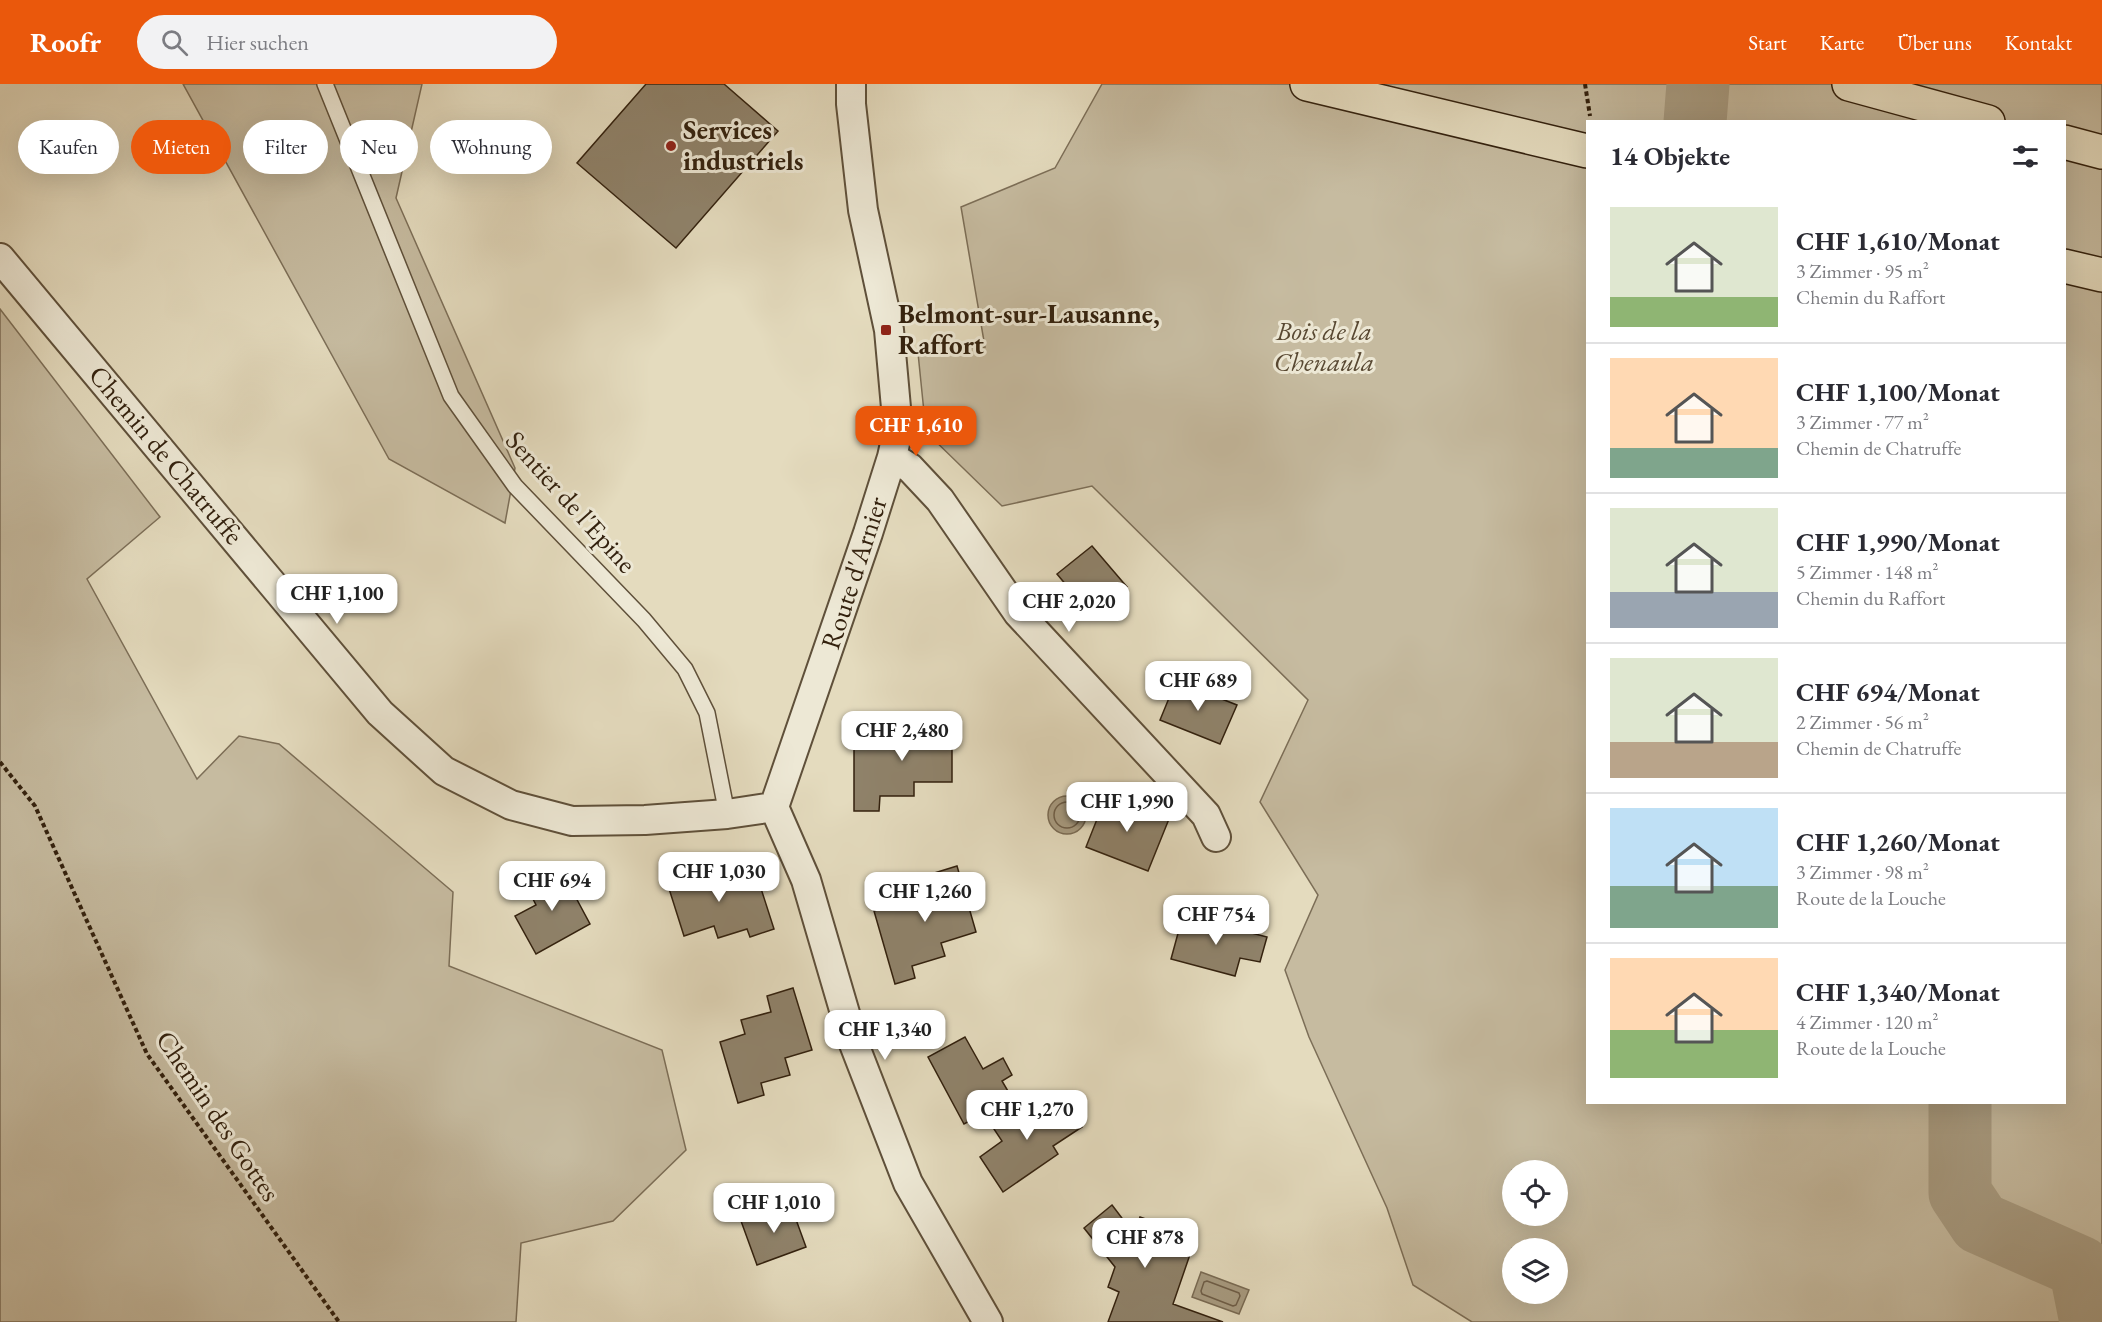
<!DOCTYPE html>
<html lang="de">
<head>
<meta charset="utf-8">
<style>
	body { margin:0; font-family:"EB Garamond",serif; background:#f2f2f3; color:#2b2b33; height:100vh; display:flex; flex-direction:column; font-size:22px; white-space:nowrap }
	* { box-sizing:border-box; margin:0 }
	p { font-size:20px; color:#7c7c81 }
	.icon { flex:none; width:33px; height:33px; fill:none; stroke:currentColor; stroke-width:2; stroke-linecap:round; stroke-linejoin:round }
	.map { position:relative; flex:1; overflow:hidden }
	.drawer { position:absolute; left:1586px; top:36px; width:480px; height:984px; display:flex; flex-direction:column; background:#fff; border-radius:0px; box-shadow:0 6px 24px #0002 }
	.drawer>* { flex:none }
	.top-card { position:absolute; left:18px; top:36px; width:570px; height:54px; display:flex; gap:12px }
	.tools { position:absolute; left:1502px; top:1076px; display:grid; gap:12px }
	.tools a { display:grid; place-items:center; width:66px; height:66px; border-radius:50%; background:#fff; box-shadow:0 6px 24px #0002; font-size:30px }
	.price { position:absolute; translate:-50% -51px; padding:0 14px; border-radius:12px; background:#fff; color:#222; font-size:20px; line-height:39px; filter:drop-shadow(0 2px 3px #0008) }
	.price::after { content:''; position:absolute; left:50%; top:36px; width:18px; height:14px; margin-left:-9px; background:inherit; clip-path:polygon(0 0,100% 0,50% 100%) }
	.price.current { background:#ea580c; color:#fff }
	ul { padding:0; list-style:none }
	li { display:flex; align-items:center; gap:18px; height:150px; padding:0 24px }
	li+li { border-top:2px solid #e1e1e2 }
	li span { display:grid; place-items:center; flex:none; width:168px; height:120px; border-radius:0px; color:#555 }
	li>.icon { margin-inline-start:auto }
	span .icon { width:72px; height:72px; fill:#fffc; stroke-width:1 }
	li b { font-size:26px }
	h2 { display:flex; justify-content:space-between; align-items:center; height:72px; padding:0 24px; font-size:26px }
	.tag { padding:0 21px; border-radius:27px; background:#fff; box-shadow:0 6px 24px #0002; font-size:21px; line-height:54px }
	.tag.current { background:#ea580c; color:#fff }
	header { display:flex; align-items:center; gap:36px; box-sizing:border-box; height:84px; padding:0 30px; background:#ea580c; color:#fff }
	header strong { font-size:28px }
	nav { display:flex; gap:33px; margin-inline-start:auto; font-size:21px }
	.search { width:420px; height:54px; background:#f2f2f3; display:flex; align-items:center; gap:15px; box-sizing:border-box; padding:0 21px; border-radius:33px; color:#7c7c81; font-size:22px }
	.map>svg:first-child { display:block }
	.green { fill:#c6bba0; stroke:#7c6e57; stroke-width:1.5; fill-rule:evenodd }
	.water { fill:#a89c82; stroke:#796b54; stroke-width:1.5 }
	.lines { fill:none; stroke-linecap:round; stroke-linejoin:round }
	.shore { stroke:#6e5e48; stroke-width:1.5 }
	.river { stroke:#a89c82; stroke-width:63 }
	.building { fill:#8f826a; stroke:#33210e; stroke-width:1.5 }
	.service-casing { stroke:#5f503a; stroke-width:18 }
	.minor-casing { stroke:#5f503a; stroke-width:32 }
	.motorway-casing { stroke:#33210e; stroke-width:36 }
	.path { stroke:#33210e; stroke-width:4; stroke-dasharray:4.5 3; stroke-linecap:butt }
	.service { stroke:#ede8d5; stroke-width:15 }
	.minor { stroke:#ede8d5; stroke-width:28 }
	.motorway { stroke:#e4dbbe; stroke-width:33 }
	.poi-dot { fill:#8f2418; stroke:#ede8d5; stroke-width:2 }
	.labels { text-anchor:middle; stroke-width:6; stroke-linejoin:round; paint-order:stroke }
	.poi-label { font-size:27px; font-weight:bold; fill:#33210e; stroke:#ede8d5; text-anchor:start }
	.park-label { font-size:27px; font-style:italic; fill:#584832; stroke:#ede8d5 }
	.street-label { font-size:27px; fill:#33210e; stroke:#ede8d5 }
</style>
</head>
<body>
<header>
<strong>Roofr</strong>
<div class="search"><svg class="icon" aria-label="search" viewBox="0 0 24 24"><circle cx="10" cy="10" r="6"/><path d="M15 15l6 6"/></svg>Hier suchen</div>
<nav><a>Start</a><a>Karte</a><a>Über uns</a><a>Kontakt</a></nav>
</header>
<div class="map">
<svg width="2102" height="1238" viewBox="0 0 2102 1238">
	<rect width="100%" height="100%" fill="#e4dbbe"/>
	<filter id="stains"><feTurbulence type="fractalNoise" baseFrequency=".00333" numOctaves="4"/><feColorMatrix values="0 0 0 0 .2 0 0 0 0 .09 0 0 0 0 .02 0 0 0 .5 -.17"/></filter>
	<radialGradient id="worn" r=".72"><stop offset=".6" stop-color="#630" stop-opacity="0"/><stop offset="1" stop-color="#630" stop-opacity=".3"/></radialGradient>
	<path class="green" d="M183,0h239l-26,114 119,270 -10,55 -116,-64z
		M1102,0h1000v1238h-630l-59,-37 -26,-77 -78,-171 -24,-67 33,-75 -58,-93 48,-102 -216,-214 -90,20 -76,-74 -8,-79 67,-6 -24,-140 94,-39zM1587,38h477v980h-477zM1512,1086h45v45h-45zM1512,1164h45v45h-45z
		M0,225l160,208 -73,62 110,200 42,-43 40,8 174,148 -4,74 213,84 24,100 -73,71 -92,22 -5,79h-516z"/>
	<path class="water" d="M1048 731a19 19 0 1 1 38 0a19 19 0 1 1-38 0Z
		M1201,1188l48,18 -10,24 -47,-17z"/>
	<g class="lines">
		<path class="shore" d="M1054 731a13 13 0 1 1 26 0a13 13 0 1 1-26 0Z
			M1207,1197l32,12 1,3 -4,9 -3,1 -31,-12 -1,-3 3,-9z"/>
		<path class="river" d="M1695,38l3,-38
			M1960,1018v91l20,30 100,44 11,55"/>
	</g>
	<path class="building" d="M646,0h78l54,47 -102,117 -99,-85z
		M1092,462l35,41 -35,29 -35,-42z
		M1176,597l61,24 -17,39 -60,-24z
		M915,634h37v64h-38v14h-34l-1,15h-25v-70h23l1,-12h38z
		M1107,710l62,25 -21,52 -62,-24z
		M957,782l19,66 -35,11 4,13 -33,10 3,12 -20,6 -21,-73 30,-8 -3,-9 33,-10 -3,-10z
		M691,783l4,12 28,-9 5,12 28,-9 18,56 -24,8 -3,-8 -29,9 -4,-12 -30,10 -19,-60z
		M560,784l30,56 -54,30 -21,-38 21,-11 -10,-20z
		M1183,831l84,22 -7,25 -20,-4 -5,18 -64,-17z
		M793,904l19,62 -27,8 5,17 -29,8 3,12 -26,8 -18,-61 25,-8 -4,-14 30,-8 -4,-16z
		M965,953l18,32 20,-11 9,17 -10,6 10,17 -48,26 -36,-67z
		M1064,1017l18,26 -29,19 5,8 -55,38 -23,-35 22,-16 -14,-21 26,-16 9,12 15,-11 6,9z
		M790,1119l16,44 -49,18 -16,-44z
		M1112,1121l22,29 6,-17 56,20 -23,67 50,18h-115l11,-30 -11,-5 7,-20 -31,-39z"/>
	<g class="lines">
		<g class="service-casing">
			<path id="service" d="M325,0l126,312 64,90 129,134 41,49 22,44 20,101"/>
		</g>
		<g class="minor-casing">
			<path id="minor" d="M0,174l380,455 64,58 67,34 61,16 73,-1 82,-6 47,-7
				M892,373l18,11 30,32 78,113 188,202 10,22
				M774,723l94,-274 24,-76 6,-27 -9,-100 -26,-120 -12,-106v-20
				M774,723l32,73 48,164 54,139 80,139"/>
		</g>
		<g class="motorway-casing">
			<path id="motorway" d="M1307,0l280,67
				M1849,0l139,38
				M2064,58l38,10
				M2064,182l38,9"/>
		</g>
		<path class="path" d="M1585,0l5,32
			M0,678l35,44 112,248 192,268"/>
		<use href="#service" class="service"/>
		<use href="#minor" class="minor"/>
		<use href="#motorway" class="motorway"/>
	</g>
	<g class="poi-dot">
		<circle cx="671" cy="62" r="6"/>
		<rect x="880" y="240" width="12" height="12" rx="3"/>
	</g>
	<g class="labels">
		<g class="poi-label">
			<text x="683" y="55">Services<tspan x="683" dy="31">industriels</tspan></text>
			<text x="898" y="239">Belmont-sur-Lausanne,<tspan x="898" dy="31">Raffort</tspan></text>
		</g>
		<g class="park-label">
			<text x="1324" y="256">Bois de la<tspan x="1324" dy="31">Chenaula</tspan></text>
		</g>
		<g class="street-label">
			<text transform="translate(166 371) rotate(50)" y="9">Chemin de Chatruffe</text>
			<text transform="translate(571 418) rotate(48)" y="9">Sentier de l'Epine</text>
			<text transform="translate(854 489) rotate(-72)" y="9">Route d'Arnier</text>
			<text transform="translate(218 1032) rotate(56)" y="9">Chemin des Gottes</text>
		</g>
	</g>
	<rect width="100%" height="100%" filter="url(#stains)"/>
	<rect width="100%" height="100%" fill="url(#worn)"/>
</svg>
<div class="tools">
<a><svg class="icon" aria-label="locate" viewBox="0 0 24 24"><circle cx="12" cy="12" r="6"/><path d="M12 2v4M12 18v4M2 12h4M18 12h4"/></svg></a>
<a><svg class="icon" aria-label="layers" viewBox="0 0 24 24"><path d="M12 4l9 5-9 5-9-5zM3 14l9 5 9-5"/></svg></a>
</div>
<b class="price current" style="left:916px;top:373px">CHF 1,610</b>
<b class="price" style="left:337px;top:541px">CHF 1,100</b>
<b class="price" style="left:1069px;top:549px">CHF 2,020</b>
<b class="price" style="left:1198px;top:628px">CHF 689</b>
<b class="price" style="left:902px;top:678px">CHF 2,480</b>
<b class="price" style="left:1127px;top:749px">CHF 1,990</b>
<b class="price" style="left:719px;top:819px">CHF 1,030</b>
<b class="price" style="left:552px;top:828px">CHF 694</b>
<b class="price" style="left:925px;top:839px">CHF 1,260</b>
<b class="price" style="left:1216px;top:862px">CHF 754</b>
<b class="price" style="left:885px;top:977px">CHF 1,340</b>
<b class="price" style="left:1027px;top:1057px">CHF 1,270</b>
<b class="price" style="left:774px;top:1150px">CHF 1,010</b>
<b class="price" style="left:1145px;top:1185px">CHF 878</b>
<div class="top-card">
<a class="tag">Kaufen</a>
<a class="tag current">Mieten</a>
<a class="tag">Filter</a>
<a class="tag">Neu</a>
<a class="tag">Wohnung</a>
</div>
<section class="drawer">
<h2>14 Objekte<svg class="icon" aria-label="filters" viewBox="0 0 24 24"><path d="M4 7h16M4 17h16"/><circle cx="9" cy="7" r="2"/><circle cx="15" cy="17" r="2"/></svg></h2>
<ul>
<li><span style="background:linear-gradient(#dfe7d0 75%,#8fb573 0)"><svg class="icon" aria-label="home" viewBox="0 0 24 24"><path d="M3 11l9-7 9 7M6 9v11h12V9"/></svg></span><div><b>CHF 1,610/Monat</b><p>3 Zimmer · 95 m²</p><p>Chemin du Raffort</p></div></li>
<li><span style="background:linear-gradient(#ffd9b3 75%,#7fa58c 0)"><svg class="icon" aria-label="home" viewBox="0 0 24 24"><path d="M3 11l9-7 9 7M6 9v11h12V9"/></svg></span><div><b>CHF 1,100/Monat</b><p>3 Zimmer · 77 m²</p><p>Chemin de Chatruffe</p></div></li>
<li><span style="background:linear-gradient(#dfe7d0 70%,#9aa5b1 0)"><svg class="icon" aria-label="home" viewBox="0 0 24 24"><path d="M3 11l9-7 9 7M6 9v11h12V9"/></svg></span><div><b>CHF 1,990/Monat</b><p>5 Zimmer · 148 m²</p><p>Chemin du Raffort</p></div></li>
<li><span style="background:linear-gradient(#dfe7d0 70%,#b9a48a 0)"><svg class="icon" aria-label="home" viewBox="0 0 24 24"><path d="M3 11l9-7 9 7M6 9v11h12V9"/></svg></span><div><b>CHF 694/Monat</b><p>2 Zimmer · 56 m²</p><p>Chemin de Chatruffe</p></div></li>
<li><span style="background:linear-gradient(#bfe0f5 65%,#7fa58c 0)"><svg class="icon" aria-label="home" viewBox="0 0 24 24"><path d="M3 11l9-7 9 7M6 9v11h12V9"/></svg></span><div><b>CHF 1,260/Monat</b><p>3 Zimmer · 98 m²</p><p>Route de la Louche</p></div></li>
<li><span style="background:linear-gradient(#ffd9b3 60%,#8fb573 0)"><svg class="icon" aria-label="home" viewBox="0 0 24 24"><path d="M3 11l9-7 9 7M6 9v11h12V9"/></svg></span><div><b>CHF 1,340/Monat</b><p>4 Zimmer · 120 m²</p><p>Route de la Louche</p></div></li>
</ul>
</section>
</div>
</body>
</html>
